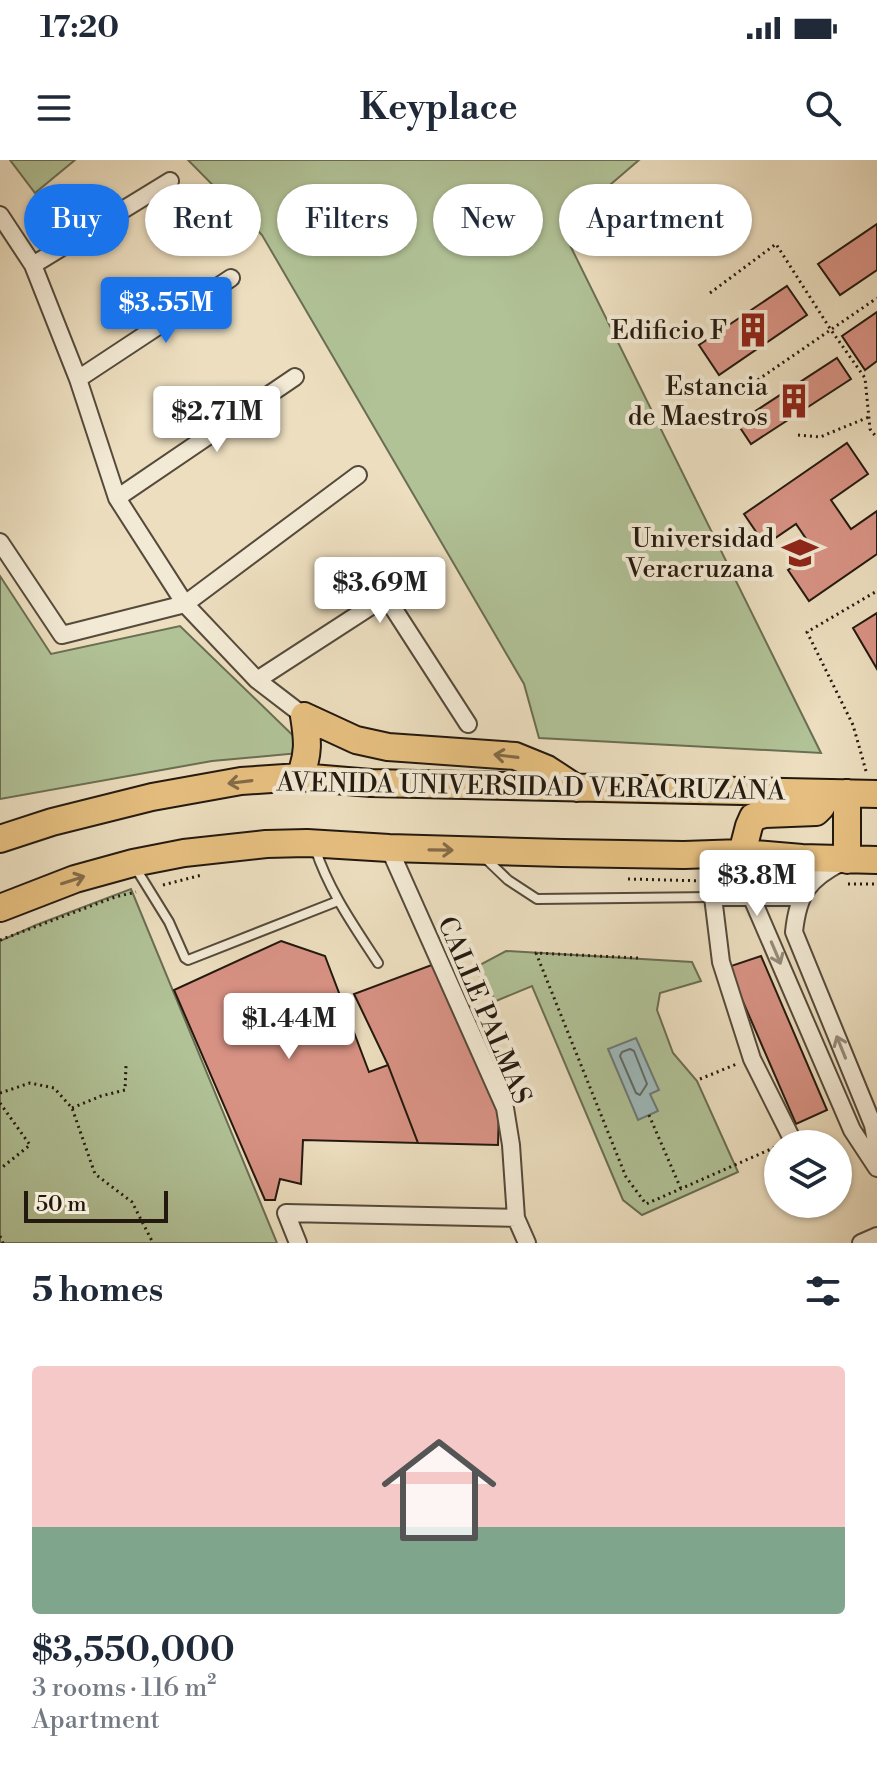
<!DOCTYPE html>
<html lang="en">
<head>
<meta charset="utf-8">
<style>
	body { margin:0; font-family:"Libre Bodoni",serif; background:#f6f6f7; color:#1f2937; height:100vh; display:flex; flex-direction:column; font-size:30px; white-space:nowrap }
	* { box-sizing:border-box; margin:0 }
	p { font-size:26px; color:#747a83 }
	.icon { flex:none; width:44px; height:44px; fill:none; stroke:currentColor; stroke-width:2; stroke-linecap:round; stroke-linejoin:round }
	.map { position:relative; height:1083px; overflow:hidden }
	.side { display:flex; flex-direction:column; background:#fff; flex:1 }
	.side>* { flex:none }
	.hud { position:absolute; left:24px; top:24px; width:830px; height:72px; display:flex; gap:16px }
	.tools { position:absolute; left:764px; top:970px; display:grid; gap:16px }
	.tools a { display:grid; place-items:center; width:88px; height:88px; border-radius:50%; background:#fff; box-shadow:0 2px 6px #0004; font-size:40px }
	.scale { position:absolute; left:24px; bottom:20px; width:144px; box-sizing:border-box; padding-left:8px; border:4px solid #23190f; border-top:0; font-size:22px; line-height:28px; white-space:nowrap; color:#23190f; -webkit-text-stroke:6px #f3ead5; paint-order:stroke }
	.price { position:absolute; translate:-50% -68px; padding:0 18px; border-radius:8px; background:#fff; color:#222; font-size:26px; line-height:52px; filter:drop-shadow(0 2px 4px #0008) }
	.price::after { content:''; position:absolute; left:50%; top:48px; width:24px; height:18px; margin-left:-12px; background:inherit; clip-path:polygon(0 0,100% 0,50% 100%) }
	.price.active { background:#1a73e8; color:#fff }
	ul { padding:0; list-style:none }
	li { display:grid; align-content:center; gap:16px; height:424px; padding:0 32px }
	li+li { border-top:2px solid #e0e1e3 }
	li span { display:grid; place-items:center; height:248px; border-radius:8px; color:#555 }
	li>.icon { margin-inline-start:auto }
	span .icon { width:144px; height:144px; fill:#fffc; stroke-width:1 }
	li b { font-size:34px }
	h2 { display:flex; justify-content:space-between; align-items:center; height:96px; padding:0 32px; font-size:34px }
	.tag { padding:0 28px; border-radius:36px; background:#fff; box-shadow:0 2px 6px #0004; font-size:28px; line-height:72px }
	.tag.active { background:#1a73e8; color:#fff }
	.status { display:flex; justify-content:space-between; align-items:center; height:56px; padding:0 40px; background:#fff; direction:ltr }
	.status svg { height:22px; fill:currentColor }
	header { display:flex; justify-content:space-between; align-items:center; height:104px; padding:0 32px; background:#fff; font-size:36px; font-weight:800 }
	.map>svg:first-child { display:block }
	.green { fill:#b1c297; stroke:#6a6e53; stroke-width:2 }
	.water { fill:#9dbabc; stroke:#6c7a77; stroke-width:2 }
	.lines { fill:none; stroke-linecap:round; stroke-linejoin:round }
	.shore { stroke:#606a66; stroke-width:2 }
	.building { fill:#d89284; stroke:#23190f; stroke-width:2 }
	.service-casing { stroke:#554a3b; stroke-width:12 }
	.minor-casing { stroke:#554a3b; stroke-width:20 }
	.primary-casing { stroke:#23190f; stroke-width:30 }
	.path { stroke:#23190f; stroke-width:3; stroke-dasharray:2 4; stroke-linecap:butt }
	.service { stroke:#f3ead5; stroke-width:8 }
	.minor { stroke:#f3ead5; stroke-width:16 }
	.primary { stroke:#e6bf80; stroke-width:26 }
	.oneway { stroke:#846c48 }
	.oneway2 { stroke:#958c7c }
	.labels { text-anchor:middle; stroke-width:8; stroke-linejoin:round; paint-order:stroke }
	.poi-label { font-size:26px; fill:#23190f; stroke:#f3ead5; text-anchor:end }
	.street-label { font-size:26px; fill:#23190f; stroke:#f3ead5 }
</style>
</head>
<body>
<div class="status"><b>17:20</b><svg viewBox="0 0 49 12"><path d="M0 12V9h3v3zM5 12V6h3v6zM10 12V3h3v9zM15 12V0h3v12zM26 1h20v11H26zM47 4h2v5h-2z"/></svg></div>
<header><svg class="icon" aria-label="menu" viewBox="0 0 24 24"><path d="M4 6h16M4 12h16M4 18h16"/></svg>Keyplace<svg class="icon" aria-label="search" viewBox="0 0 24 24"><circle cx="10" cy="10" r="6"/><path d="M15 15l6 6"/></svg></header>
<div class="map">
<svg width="877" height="1083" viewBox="0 0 877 1083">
	<rect width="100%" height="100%" fill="#ecdebf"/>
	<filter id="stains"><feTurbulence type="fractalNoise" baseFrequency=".0025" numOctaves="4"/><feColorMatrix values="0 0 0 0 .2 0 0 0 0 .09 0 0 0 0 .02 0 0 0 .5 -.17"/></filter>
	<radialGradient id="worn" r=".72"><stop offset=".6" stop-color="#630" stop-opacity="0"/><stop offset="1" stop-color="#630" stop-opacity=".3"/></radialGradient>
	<path class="green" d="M10,0h65l-40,33z
		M188,0h451l-78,67 260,526 -282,-15 -15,-54 -262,-449z
		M0,416l51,78 129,-28 130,126 -98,9 -212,38z
		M131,729l146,354h-277v-302l36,-16z
		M506,791l186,11 9,19 -41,12 -3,17 16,43 24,28 41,91 -96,43 -19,-15 -91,-214 -36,15 -22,-33z"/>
	<path class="water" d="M636,878l23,52 -9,4 8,17 -20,9 -30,-71z"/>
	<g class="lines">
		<path class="shore" d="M630,889l4,2 13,33 -7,11 -4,-2 -16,-37 2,-4z"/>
	</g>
	<path class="building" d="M877,64v46l-37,25 -22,-31z
		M787,126l20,29 -88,60 -20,-30z
		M877,152v49l-12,9 -23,-34z
		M837,198l14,21 -100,65 -14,-21z
		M847,283l21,31 -37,26 20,29 26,-18v43l-68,47 -21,-31 27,-18 -19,-28 -31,21 -21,-31z
		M877,453v56l-24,-41z
		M281,781l44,15 44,116 19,-7 30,78 -115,-3 -2,44 -21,-5 -5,21h-10l-91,-210z
		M761,796l66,154 -31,14 -68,-157z
		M437,803l62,145 -1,37 -80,-2 -30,-78 -34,-71z"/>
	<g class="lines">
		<g class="service-casing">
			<path id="service" d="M315,688c14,43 39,78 63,115
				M484,697l24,23 29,19 176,-2
				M135,707l34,55 16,36 3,2 150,-59"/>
		</g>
		<g class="minor-casing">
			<path id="minor" d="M0,55l33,50 45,114 39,119 68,106 72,76 47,36
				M33,105l137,-84
				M78,219l153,-101
				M117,338l178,-121
				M0,382l62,93 123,-31 173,-129
				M257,520l125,-81 6,1 80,124
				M389,688l116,260 6,37 5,73 11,25
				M742,693l3,29 107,248 25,38
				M842,702c-34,17 -44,32 -48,70l79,193 4,22
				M792,979l-40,-80 -31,-97 -8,-65h88
				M298,1083l-12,-30 230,5
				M861,1083l16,-7"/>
		</g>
		<g class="primary-casing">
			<path id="primary" d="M304,556l52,24 32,7 127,9 32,13 29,19
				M300,617c9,-24 8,-36 4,-61
				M0,679l52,-17 100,-25 89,-16 59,-4 71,6 506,11
				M742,693l7,-27 4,-9 12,-3 51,-2 5,-5 7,-13
				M847,700v-67
				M0,748l75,-29 58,-16 51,-10 82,-9 41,-1 82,5 173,5 122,2 58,-2 60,5 75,2"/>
		</g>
		<path class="path" d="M710,133l66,-49 55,86 34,48 5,51 7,9
			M743,230l134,-92
			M798,275l22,2 49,-20
			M866,611l-13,-46 -46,-93 70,-41
			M628,719l77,2
			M848,724h29
			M163,725l39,-10
			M0,780l115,-43 21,-5
			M638,798l-102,-5 90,224 20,27 132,-58
			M700,919l37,-15
			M0,933l30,-10 24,5 18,20 23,66 37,28 21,41
			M0,943l30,42 -30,24
			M72,948l29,-12 24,-6 1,-24
			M649,955l32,74
			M0,1076l3,7"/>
		<use href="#service" class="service"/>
		<use href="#minor" class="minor"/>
		<use href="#primary" class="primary"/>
	</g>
	<defs><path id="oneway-shaft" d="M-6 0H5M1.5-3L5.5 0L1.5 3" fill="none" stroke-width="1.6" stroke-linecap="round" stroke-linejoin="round" transform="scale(2)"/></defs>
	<g class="oneway">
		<use href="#oneway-shaft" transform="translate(506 596) rotate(-173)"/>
		<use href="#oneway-shaft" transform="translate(240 622) rotate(173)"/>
		<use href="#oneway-shaft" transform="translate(441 690) rotate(1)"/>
		<use href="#oneway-shaft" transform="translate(73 720) rotate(-18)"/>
	</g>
	<g class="oneway2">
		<use href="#oneway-shaft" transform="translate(776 793) rotate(67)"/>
		<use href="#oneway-shaft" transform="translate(841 887) rotate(-112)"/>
	</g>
	<defs>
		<g id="building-bare" transform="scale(2.76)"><path d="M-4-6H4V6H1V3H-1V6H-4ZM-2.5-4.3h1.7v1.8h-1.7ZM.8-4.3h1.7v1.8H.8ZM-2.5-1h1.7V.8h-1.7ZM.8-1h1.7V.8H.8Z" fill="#8f2418" stroke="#f3ead5" stroke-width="2.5" paint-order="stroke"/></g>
		<g id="university-bare" transform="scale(2.76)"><path d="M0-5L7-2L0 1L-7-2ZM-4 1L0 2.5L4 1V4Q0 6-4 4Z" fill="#8f2418" stroke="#f3ead5" stroke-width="2.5" paint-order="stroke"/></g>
	</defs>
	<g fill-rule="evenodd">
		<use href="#building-bare" x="753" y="170"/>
		<use href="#building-bare" x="794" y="241"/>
		<use href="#university-bare" x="800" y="393"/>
	</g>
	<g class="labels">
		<g class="poi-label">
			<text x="727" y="179">Edificio F</text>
			<text x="768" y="235">Estancia<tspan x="768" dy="30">de Maestros</tspan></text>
			<text x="774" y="387">Universidad<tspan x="774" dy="30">Veracruzana</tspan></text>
		</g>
		<g class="street-label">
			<text transform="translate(531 626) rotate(1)" y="9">AVENIDA UNIVERSIDAD VERACRUZANA</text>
			<text transform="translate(485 850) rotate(67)" y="9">CALLE PALMAS</text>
		</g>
	</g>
	<rect width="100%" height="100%" filter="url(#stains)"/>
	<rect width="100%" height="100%" fill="url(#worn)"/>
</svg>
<div class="tools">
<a><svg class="icon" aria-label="layers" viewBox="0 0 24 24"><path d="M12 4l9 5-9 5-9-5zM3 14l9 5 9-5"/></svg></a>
</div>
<div class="scale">50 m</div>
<b class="price active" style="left:166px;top:185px">$3.55M</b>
<b class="price" style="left:217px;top:294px">$2.71M</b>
<b class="price" style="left:380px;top:465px">$3.69M</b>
<b class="price" style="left:757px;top:758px">$3.8M</b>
<b class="price" style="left:289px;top:901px">$1.44M</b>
<div class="hud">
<a class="tag active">Buy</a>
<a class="tag">Rent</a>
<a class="tag">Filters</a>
<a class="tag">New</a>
<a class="tag">Apartment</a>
</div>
</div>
<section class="side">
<h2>5 homes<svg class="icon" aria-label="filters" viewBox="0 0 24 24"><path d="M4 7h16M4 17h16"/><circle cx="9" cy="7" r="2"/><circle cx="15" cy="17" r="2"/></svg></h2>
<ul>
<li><span style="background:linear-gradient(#f6c9c9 65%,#7fa58c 0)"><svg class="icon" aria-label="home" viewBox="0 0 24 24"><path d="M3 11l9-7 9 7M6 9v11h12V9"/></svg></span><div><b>$3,550,000</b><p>3 rooms · 116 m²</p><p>Apartment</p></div></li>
</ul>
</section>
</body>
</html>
